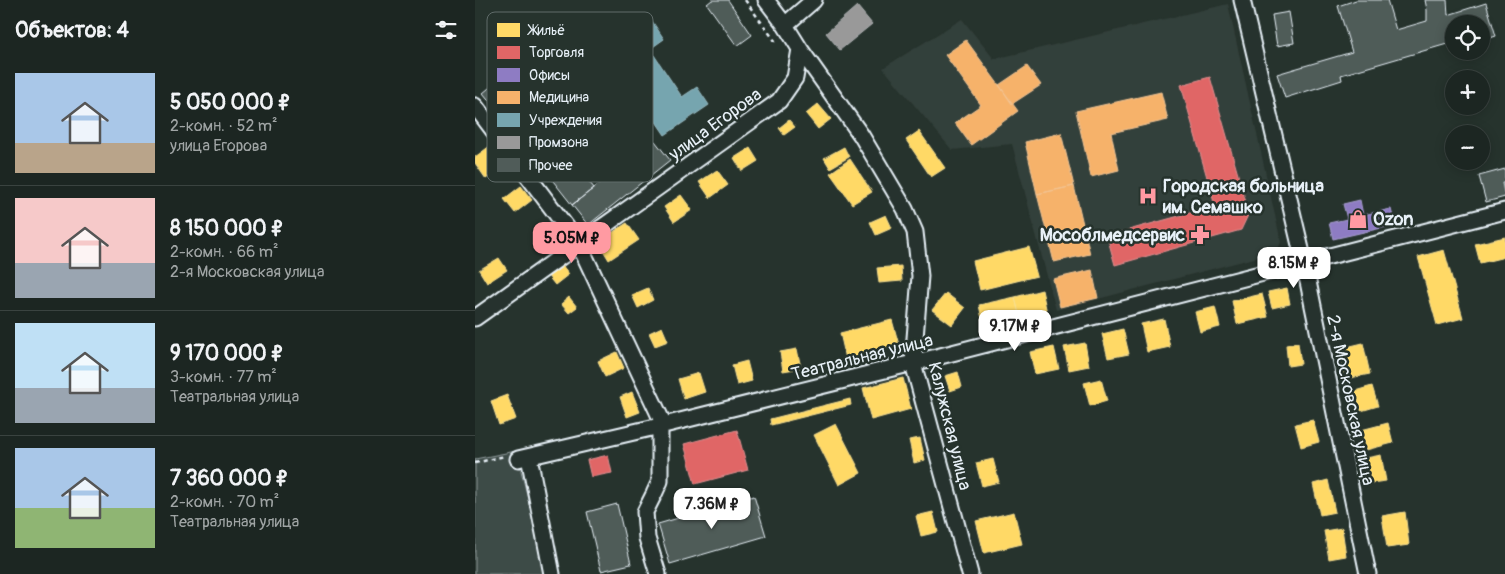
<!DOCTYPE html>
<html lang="ru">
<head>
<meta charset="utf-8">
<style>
	body { margin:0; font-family:Pangolin,sans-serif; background:#29322f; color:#f1f3f6; height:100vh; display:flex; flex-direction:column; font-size:19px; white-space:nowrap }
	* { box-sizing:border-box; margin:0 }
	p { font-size:16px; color:#a0a5a5 }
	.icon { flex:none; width:28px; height:28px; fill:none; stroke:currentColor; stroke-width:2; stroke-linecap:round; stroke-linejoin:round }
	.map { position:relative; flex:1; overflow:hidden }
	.side { display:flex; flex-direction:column; background:#1c2622; width:475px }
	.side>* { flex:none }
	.buttons { position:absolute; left:970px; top:15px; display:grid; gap:10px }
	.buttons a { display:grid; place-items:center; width:45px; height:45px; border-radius:50%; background:#1c2622; box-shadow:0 2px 12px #0003,0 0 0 1px #3a4340; font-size:25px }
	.price { position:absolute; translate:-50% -42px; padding:0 11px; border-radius:10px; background:#fff; color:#222; font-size:16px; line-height:32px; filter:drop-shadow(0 1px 2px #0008) }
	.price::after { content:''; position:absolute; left:50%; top:30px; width:15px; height:11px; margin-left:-8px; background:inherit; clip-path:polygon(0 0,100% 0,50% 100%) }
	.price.selected { background:#ff9aa2; color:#111 }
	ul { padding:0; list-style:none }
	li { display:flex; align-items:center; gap:15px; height:125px; padding:0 15px }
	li+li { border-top:1px solid #3a4340 }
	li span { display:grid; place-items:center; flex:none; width:140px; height:100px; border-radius:0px; color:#555 }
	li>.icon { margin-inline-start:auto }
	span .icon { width:60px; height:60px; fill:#fffc; stroke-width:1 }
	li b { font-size:21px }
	h2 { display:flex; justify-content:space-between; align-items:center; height:60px; padding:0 15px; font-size:21px }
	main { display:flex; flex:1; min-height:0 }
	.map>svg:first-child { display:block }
	.built { fill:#333f3a }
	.green { fill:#3e4b47; stroke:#939ea0 }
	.homes { fill:#ffd966; stroke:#f8e092 }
	.shops { fill:#e06666; stroke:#e29092 }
	.offices { fill:#8e7cc3; stroke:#a99fd3 }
	.health { fill:#f6b26b; stroke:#f2c595 }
	.public { fill:#76a5af; stroke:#98bcc5 }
	.industry { fill:#999; stroke:#b1b3b6 }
	.building { fill:#505c59; stroke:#e8f1f8 }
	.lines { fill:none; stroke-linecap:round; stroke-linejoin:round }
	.minor-casing { stroke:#e8f1f8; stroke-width:19 }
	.path { stroke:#e8f1f8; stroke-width:2.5; stroke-dasharray:4 4; stroke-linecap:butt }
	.minor { stroke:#26332d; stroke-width:15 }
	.labels { text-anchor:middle; stroke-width:5; stroke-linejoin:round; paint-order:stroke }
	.street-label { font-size:18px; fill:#e8f1f8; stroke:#26332d }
	.poi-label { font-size:18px; font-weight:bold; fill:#e8f1f8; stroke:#26332d; text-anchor:start }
	.key { fill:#26332d; stroke:#606c6a; stroke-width:1 }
	.key-label { font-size:14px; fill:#e8f1f8 }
</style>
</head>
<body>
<main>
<section class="side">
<h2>Объектов: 4<svg class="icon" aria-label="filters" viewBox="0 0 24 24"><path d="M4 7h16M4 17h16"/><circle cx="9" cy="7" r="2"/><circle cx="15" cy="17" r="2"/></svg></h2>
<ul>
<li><span style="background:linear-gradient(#a9c7e8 70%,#b9a48a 0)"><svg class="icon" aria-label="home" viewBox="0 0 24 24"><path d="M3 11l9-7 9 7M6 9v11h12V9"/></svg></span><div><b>5 050 000 ₽</b><p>2-комн. · 52 m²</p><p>улица Егорова</p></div></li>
<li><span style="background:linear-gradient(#f6c9c9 65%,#9aa5b1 0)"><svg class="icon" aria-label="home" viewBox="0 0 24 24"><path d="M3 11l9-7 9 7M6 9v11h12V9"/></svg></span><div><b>8 150 000 ₽</b><p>2-комн. · 66 m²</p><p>2-я Московская улица</p></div></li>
<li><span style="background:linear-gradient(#bfe0f5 65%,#9aa5b1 0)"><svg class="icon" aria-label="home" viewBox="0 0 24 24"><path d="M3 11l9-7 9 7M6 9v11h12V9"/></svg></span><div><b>9 170 000 ₽</b><p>3-комн. · 77 m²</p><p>Театральная улица</p></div></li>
<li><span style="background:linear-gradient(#a9c7e8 60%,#8fb573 0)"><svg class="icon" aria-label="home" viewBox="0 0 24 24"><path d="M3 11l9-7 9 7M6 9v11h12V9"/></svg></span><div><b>7 360 000 ₽</b><p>2-комн. · 70 m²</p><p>Театральная улица</p></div></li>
</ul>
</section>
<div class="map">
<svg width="1030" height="574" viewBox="0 0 1030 574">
	<rect width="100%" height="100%" fill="#26332d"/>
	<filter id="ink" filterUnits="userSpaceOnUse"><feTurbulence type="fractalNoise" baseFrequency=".02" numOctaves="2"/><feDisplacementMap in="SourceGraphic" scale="10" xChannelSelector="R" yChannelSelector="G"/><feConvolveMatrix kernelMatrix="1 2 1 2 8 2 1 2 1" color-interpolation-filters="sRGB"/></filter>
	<g filter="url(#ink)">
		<path class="built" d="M753,4l53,238 -4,10 -221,58 -44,-166 -60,6 -69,-82 79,-49 32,40z"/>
		<path class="green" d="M41,451l31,123h-72v-115z"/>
		<path class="homes" d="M343,104l13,15 -13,10 -12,-15z
			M314,120l6,7 -11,8 -5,-7z
			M444,131l26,37 -14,9 -25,-37z
			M15,146l14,20 -18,13 -11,-16v-6z
			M369,147l5,10 -19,11 -6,-10z
			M275,148l8,13 -16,10 -8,-13z
			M375,159l22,33 -20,12 -22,-31z
			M242,170l11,15 -18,13 -11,-16z
			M46,186l11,14 -17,13 -11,-14z
			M206,195l11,15 -18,12 -10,-15z
			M411,215l6,13 -16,7 -6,-13z
			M152,223l12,17 -30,20 -11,-18z
			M77,227l9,13 -15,11 -10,-13z
			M1030,237v20l-25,6 -5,-19z
			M554,247l8,29 -57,14 -7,-29z
			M969,250l19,68 -26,7 -19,-68z
			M24,258l8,12 -20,13 -8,-13z
			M86,264l8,10 -14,11 -8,-10z
			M426,266l1,15 -23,2 -2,-15z
			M173,288l5,12 -15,8 -6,-13z
			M812,288l3,16 -18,4 -4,-16z
			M567,290l5,23 -27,6 -5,-22z
			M471,293l19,15 -13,17 -20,-15z
			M787,294l6,23 -31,7 -5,-23z
			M94,297l8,10 -8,6 -8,-9z
			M540,297l5,22 -36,9 -5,-23z
			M740,307l5,20 -20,5 -5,-20z
			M689,319l6,28 -23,5 -6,-28z
			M417,320l7,25 -53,14 -6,-26z
			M187,327l6,14 -13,5 -6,-13z
			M648,329l6,25 -21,4 -6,-24z
			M610,343l4,23 -20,4 -5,-23z
			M823,343l3,21 -13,2 -2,-21z
			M888,343l7,31 -25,5 -7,-30z
			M579,347l5,22 -24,5 -5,-22z
			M322,349l4,19 -18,3 -3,-19z
			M142,352l7,16 -19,9 -7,-16z
			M272,361l5,20 -15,4 -5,-20z
			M483,372l4,15 -12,4 -5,-15z
			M224,373l6,19 -21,7 -6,-20z
			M428,378l8,31 -40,11 -8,-32z
			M626,379l6,22 -17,5 -6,-23z
			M897,386l6,20 -17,5 -6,-20z
			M157,392l8,20 -13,5 -7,-20z
			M32,395l9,24 -17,6 -8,-24z
			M375,399l1,6 -80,20 -1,-6z
			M838,420l6,22 -18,5 -6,-23z
			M913,423l5,20 -27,7 -5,-20z
			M361,424l25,49 -22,12 -25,-50z
			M445,438l5,22 -11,3 -5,-23z
			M906,455l5,26 -15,2 -5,-25z
			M518,459l6,23 -17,4 -6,-23z
			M853,480l7,32 -15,3 -7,-31z
			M458,512l5,20 -17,4 -5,-20z
			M539,512l8,32 -38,9 -8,-32z
			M930,512l4,33 -22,3 -5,-32z
			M867,528l4,28 -17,3 -5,-28z"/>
		<path class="shops" d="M735,77l39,136 -8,17 -126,35 -8,-29 108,-30 -34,-121z
			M262,430l11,40 -53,14 -11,-40z
			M133,455l4,18 -21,4 -4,-17z"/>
		<path class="offices" d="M885,200l3,15 28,-6 4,16 -62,14 -4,-16 18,-4 -4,-15z"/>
		<path class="health" d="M491,40l52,71 -47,34 -16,-22 26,-18 -36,-50z
			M552,66l14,19 -29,19 -13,-19z
			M686,92l7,28 -57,13 8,37 -28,7 -15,-66z
			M586,133l13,53 -37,8 -12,-52z
			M599,186l16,68 -36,8 -17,-68z
			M617,270l6,28 -38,9 -7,-28z"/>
		<path class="public" d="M177,21l12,18 -14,10 32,48 15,-10 12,18 -44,30 -57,-84z"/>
		<path class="industry" d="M382,6l15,18 -32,26 -14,-17z"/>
		<path class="building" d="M237,0h16l24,35 -15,11 -30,-42z
			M881,0h31l9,30 31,-9v-11l-2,-10h22l1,15 38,-12 10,33 -15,5v-17h-27v18l-113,33 1,5 -57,18 -8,-24 75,-22 -14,-46z
			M814,12l5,31 -17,3 -5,-31z
			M30,75l18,23 -22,17 -18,-22z
			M48,98l71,90 -22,17 -71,-90z
			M180,141l15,19 -82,65 -16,-20z
			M1030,169v14h-3l3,14 -19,5 -7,-26z
			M279,496l12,40 -96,28 -12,-40z
			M142,504l14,60 -30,7 -14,-59z"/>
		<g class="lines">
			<g class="minor-casing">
				<path id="minor" d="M767,0l62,262 64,312
					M310,25l29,-25
					M325,49l61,86 44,74 10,23 5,44 -7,87 57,211
					M0,106l104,138 85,181
					M0,318l304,-217 16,-23 5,-29 -15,-24 -19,-25
					M54,457l23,117
					M43,459l146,-34 249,-62 592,-152
					M183,574l-11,-36 -2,-26 9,-18 6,-13v-55"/>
			</g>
			<path class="path" d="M270,0l30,41 3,-1
				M0,463l30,-7"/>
			<use href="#minor" class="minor"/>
		</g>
	</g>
	<defs>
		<g id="hospital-bare" transform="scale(1.5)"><path d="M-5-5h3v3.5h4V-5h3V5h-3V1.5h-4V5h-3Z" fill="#ff9aa2" stroke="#26332d" stroke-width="2.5" paint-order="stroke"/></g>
		<g id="shop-bare" transform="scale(1.5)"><path d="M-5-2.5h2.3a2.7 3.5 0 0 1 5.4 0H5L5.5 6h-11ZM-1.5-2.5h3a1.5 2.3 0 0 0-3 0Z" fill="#ff9aa2" stroke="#26332d" stroke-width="2.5" paint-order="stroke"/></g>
		<g id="pharmacy-bare" transform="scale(1.5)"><path d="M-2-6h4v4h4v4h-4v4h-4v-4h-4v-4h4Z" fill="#ff9aa2" stroke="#26332d" stroke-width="2.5" paint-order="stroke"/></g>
	</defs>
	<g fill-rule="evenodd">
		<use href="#hospital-bare" x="673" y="196"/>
		<use href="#shop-bare" x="883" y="219"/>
		<use href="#pharmacy-bare" x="725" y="235"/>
	</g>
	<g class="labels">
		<g class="street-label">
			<text transform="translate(240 124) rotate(-36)" y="6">улица Егорова</text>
			<text transform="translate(387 357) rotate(-14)" y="6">Театральная улица</text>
			<text transform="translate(876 400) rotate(78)" y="6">2-я Московская улица</text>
			<text transform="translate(475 426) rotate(76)" y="6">Калужская улица</text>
		</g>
		<g class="poi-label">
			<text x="688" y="192">Городская больница<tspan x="688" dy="21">им. Семашко</tspan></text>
			<text x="898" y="225">Ozon</text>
			<text x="710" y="241" text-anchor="end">Мособлмедсервис</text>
		</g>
	</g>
	<rect x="12" y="12" width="166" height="170" rx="8" class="key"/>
	<rect x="22" y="23" width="23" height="14" fill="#ffd966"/>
	<rect x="22" y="46" width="23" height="13" fill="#e06666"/>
	<rect x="22" y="68" width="23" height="14" fill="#8e7cc3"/>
	<rect x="22" y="91" width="23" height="13" fill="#f6b26b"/>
	<rect x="22" y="113" width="23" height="14" fill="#76a5af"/>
	<rect x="22" y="136" width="23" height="13" fill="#999"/>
	<rect x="22" y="158" width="23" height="14" fill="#505c59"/>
	<g class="key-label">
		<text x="54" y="35">Жильё</text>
		<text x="54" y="57">Торговля</text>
		<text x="54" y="80">Офисы</text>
		<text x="54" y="102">Медицина</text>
		<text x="54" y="125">Учреждения</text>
		<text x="54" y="147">Промзона</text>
		<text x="54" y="170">Прочее</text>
	</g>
</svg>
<div class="buttons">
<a><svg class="icon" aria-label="locate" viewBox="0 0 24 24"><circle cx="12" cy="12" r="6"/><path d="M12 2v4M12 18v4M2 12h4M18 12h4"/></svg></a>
<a>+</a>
<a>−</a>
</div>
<b class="price selected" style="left:97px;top:264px">5.05M ₽</b>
<b class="price" style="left:819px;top:289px">8.15M ₽</b>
<b class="price" style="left:540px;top:352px">9.17M ₽</b>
<b class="price" style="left:237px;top:530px">7.36M ₽</b>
</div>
</main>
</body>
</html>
